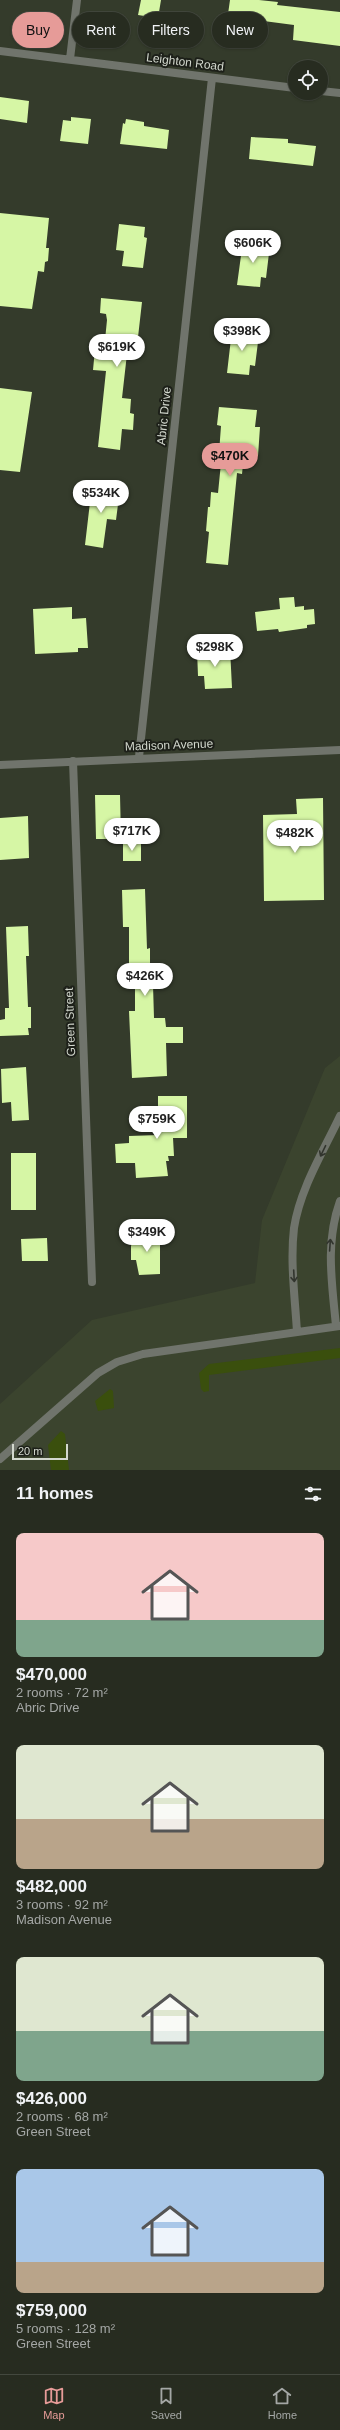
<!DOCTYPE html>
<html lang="en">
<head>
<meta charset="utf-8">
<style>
	body { margin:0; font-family:Helvetica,sans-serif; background:#2f3429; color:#f1f3f6; height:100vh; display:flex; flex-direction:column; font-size:15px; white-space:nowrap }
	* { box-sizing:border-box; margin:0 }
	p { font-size:13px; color:#a4a7a5 }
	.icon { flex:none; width:22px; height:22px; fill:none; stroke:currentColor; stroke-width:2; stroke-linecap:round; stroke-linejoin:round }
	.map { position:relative; height:1470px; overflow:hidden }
	.details { display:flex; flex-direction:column; background:#272c20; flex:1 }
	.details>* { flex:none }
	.top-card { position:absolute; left:12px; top:12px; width:316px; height:36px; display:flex; gap:8px }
	.buttons { position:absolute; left:288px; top:60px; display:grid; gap:8px }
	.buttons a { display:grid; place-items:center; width:40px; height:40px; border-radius:50%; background:#272c20; box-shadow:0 1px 3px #0004,0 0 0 1px #43483e; font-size:20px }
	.scale { position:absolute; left:12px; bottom:10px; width:56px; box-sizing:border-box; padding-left:4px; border:2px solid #d3d8ce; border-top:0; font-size:11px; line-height:14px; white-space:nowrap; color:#d3d8ce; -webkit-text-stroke:3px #1d2019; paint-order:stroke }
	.price { position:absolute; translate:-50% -34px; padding:0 9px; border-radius:14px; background:#fff; color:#222; font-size:13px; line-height:26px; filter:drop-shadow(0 1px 2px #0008) }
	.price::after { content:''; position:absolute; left:50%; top:24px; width:12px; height:9px; margin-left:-6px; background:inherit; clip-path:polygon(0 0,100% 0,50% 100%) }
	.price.on { background:#e69b98; color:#111 }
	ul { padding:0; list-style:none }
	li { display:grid; align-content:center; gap:8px; height:212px; padding:0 16px }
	li span { display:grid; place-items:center; height:124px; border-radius:8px; color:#555 }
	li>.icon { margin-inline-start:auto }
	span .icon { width:72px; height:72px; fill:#fffc; stroke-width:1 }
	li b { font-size:17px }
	h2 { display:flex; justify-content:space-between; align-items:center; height:48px; padding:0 16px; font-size:17px }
	.tag { padding:0 14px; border-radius:18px; background:#272c20; box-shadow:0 1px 3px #0004,0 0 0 1px #43483e; font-size:14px; line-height:36px }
	.tag.on { background:#e69b98; color:#111 }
	.tab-bar { display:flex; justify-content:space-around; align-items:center; height:56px; border-top:1px solid #43483e; background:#272c20; font-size:11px; color:#a4a7a5 }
	.tab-bar a { display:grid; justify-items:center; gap:2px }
	.tab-bar .on { color:#e69b98 }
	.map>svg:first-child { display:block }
	.built { fill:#3b442e }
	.green { fill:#3a4f0d }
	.building { fill:#d6f6a5 }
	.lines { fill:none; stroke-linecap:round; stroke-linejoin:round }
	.service { stroke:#70746c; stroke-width:8 }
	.minor { stroke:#70746c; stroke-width:8 }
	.tertiary { stroke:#70746c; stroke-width:8 }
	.oneway { stroke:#32352e }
	.labels { text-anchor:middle; stroke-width:4; stroke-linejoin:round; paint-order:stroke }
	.street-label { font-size:12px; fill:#d3d8ce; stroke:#1d2019 }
</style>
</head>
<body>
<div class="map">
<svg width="340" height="1470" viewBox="0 0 340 1470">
	<rect width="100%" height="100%" fill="#343b2b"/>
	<path class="built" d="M340,1056v414h-340v-66l92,-84 163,-37 7,-63 63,-152z"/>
	<path class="green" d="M340,1348v10l-131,17v16l-5,1 -3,-3 -2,-16 10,-9z
		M110,1389l3,2 1,17 -16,3 -3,-10z
		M61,1431l4,3 4,36h-18l-3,-25z"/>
	<path class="building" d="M141,0h20l-3,18 -20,-3z
		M230,0h29l19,2 -1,3 63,7v34l-47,-6 1,-15 -38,-5 -8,1 -1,9 -21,-2z
		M0,97l29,4 -2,22 -27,-4z
		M71,117l20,2 -3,25 -28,-3 3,-21 8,1z
		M126,119l18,3v4l25,4 -2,19 -47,-5 3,-21 2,1z
		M251,137l37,2v4l28,3 -3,20 -64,-7z
		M0,213l49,5 -3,30h3l-1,13 -3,1 -1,10 -6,-1 -6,38 -32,-3z
		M119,224l26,3 -1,10 3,1 -4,30 -21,-2 2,-15 -8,-1z
		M243,241l27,4 -4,33 -5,-1 -1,10 -23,-2z
		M101,298l41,4 -5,44 -9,-1 -6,53 9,1 -1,14 4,1 -1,16 -11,-1 -2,21 -22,-3 8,-76 -13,-1 2,-21 9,1 3,-30 -1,-6 -6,-1z
		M232,330l27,4 -4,32 -5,-1 -1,10 -22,-2z
		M0,388l32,4 -12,80 -20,-2z
		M219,407l38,3 -2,17h5l-2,29 -14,-1 -2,19 -5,-1 -9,92 -22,-2 3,-31 -3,-1 2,-24h2l1,-15 7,1 4,-40h-3l2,-27 -4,-1z
		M92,485l28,4 -4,31 -9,-1 -4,29 -18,-3z
		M294,597l1,10 9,-1v4l10,-1 1,15 -8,1v3l-28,4 -1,-3 -21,2 -2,-19 25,-3 -1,-11z
		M72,607v12l14,-1 2,30h-10v4l-43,2 -2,-45z
		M230,648l2,40 -27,1 -1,-13h-6l-1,-26z
		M95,795h25l1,44h-25z
		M323,798l1,102 -60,1 -1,-86 34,-1 -1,-15z
		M28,816l1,42 -29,2v-42z
		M123,843h18v18h-18z
		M145,889l2,60 3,-1v37h3l1,33h11l1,9h17v16h-17l1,33 -35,2 -3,-67h6v-35h-6v-49h-6l-1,-37z
		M28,926l1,30h-3l2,51h3v21h-3l1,7 -29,1v-16l5,-1v-11h4l-3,-81z
		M26,1067l3,53 -17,1 -1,-19 -9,1 -1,-34z
		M158,1096h29v42h-14l1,18h-6l1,5h-3l2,15 -32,2 -1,-15h-19l-1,-19 14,-1v-7l29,-1z
		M11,1153h25v57h-25z
		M160,1233v41l-21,1 -3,-15h-5v-14l4,-12z
		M47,1238l1,23h-26l-1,-22z"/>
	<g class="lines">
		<path class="service" d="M336,1326c-4,-43 -11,-83 4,-125
			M297,1332c-2,-34 -7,-70 -3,-104 6,-39 29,-76 46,-112
			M0,1459l98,-86 19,-11 26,-8 197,-28"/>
		<path class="minor" d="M0,51l295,37
			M70,59l7,-59
			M321,91l19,2
			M139,757l73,-679
			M73,761l19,521"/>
		<path class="tertiary" d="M0,765l340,-15"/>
	</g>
	<defs><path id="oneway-shaft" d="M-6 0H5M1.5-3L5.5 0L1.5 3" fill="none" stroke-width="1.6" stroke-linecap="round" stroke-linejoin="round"/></defs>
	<g class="oneway">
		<use href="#oneway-shaft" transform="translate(323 1151) rotate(116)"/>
		<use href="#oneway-shaft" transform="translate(330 1245) rotate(-86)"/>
		<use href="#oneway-shaft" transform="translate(294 1276) rotate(87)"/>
	</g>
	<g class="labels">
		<g class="street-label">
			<text transform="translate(185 62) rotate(7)" y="4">Leighton Road</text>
			<text transform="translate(164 416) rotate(-84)" y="4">Abric Drive</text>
			<text transform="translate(169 745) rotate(-2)" y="4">Madison Avenue</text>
			<text transform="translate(70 1022) rotate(-92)" y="4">Green Street</text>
		</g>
	</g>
</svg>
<div class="buttons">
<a><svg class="icon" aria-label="locate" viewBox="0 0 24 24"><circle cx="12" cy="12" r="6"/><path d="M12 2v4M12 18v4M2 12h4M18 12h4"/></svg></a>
</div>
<div class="scale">20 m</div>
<b class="price" style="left:253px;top:264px">$606K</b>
<b class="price" style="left:242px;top:352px">$398K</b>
<b class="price" style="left:117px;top:368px">$619K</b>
<b class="price on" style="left:230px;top:477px">$470K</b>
<b class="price" style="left:101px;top:514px">$534K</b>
<b class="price" style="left:215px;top:668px">$298K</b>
<b class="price" style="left:132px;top:852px">$717K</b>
<b class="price" style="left:295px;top:854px">$482K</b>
<b class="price" style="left:145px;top:997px">$426K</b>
<b class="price" style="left:157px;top:1140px">$759K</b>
<b class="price" style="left:147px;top:1253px">$349K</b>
<div class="top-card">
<a class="tag on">Buy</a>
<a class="tag">Rent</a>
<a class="tag">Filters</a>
<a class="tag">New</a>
</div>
</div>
<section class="details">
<h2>11 homes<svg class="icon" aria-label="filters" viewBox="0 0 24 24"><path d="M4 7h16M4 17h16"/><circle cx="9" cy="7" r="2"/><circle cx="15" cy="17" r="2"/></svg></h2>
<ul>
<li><span style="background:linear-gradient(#f6c9c9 70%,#7fa58c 0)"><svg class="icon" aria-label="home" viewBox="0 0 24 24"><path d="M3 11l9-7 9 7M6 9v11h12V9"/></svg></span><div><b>$470,000</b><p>2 rooms · 72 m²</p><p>Abric Drive</p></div></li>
<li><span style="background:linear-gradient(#dfe7d0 60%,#b9a48a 0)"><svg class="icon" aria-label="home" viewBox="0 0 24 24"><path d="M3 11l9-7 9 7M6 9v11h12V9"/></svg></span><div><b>$482,000</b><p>3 rooms · 92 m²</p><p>Madison Avenue</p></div></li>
<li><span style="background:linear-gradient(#dfe7d0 60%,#7fa58c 0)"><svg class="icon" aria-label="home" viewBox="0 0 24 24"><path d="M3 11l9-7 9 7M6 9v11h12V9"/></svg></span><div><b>$426,000</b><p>2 rooms · 68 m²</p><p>Green Street</p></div></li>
<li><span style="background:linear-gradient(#a9c7e8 75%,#b9a48a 0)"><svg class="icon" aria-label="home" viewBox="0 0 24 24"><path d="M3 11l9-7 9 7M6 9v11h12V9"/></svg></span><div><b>$759,000</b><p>5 rooms · 128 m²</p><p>Green Street</p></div></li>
</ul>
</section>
<nav class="tab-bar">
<a class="on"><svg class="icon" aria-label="map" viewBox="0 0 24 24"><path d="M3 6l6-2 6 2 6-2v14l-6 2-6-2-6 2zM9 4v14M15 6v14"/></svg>Map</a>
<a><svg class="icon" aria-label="saved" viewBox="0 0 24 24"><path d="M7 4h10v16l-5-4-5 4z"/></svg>Saved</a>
<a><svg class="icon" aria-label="home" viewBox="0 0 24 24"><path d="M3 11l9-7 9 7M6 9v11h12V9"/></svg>Home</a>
</nav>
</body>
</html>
